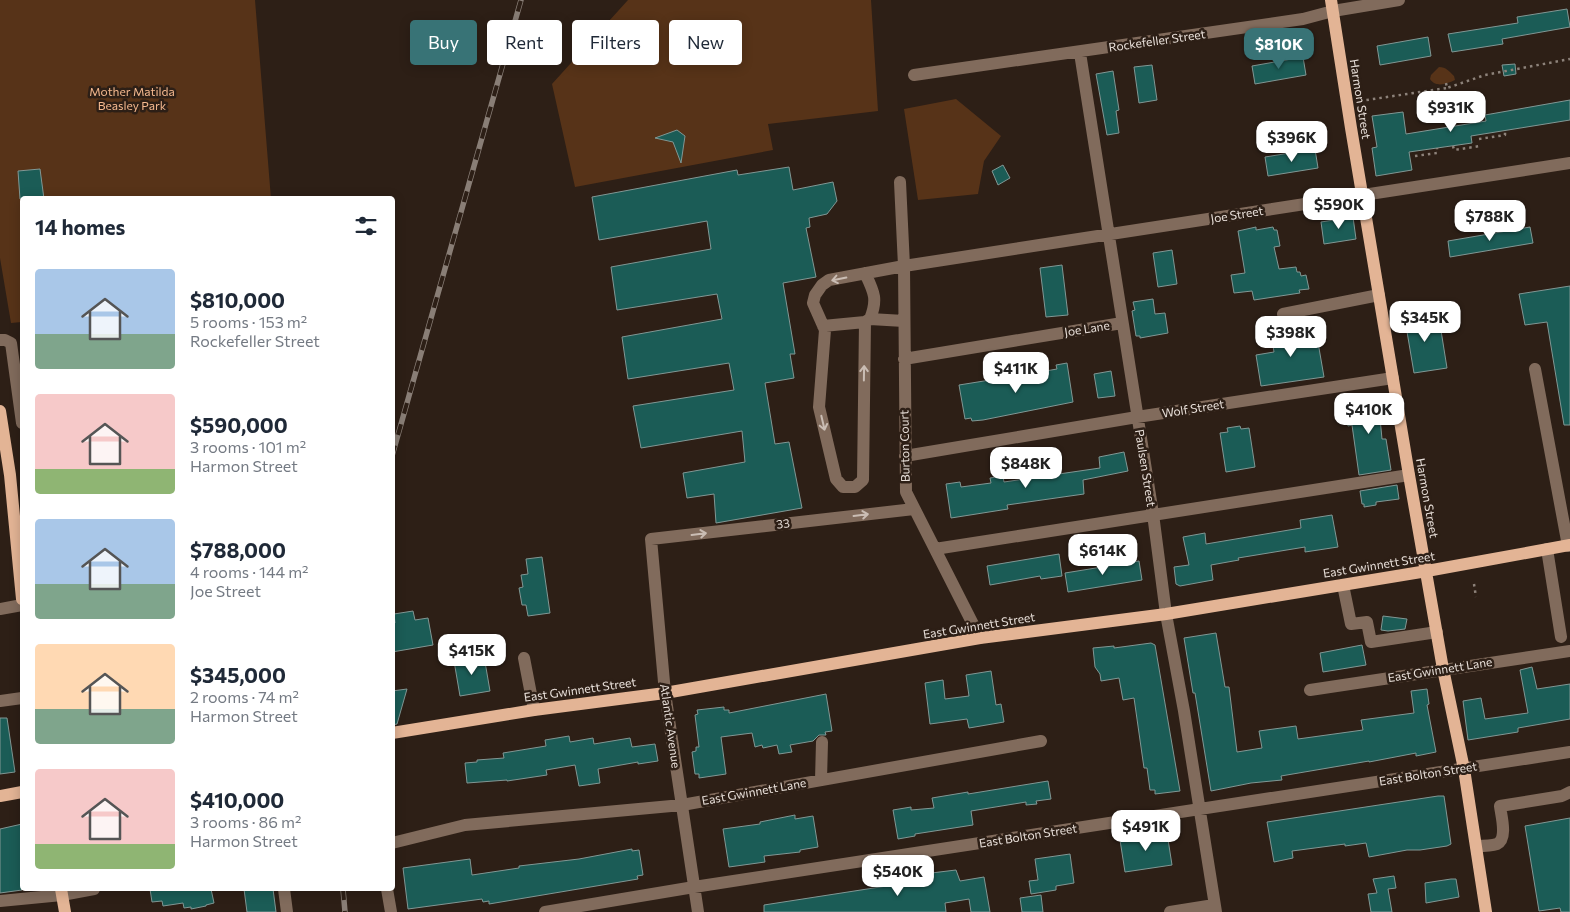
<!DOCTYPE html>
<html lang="en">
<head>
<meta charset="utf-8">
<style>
	body { margin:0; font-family:Commissioner,sans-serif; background:#f2f2f3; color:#1f2937; height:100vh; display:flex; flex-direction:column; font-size:19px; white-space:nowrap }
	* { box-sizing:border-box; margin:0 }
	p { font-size:16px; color:#747a83 }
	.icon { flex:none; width:28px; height:28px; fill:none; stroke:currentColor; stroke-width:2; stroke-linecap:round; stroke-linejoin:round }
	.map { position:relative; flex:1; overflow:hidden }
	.details { position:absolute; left:20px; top:196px; width:375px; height:695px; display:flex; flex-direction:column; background:#fff; border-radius:5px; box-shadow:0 2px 12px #0003 }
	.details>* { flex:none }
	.guide { position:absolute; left:410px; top:20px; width:475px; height:45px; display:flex; gap:10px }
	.price { position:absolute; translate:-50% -42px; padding:0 11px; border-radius:10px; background:#fff; color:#222; font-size:16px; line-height:32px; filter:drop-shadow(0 1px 2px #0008) }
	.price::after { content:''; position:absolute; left:50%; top:30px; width:15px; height:11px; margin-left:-8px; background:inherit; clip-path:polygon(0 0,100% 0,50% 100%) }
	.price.active { background:#387376; color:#fff }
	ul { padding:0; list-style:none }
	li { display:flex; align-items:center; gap:15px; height:125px; padding:0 15px }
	li span { display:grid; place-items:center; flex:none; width:140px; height:100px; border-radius:5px; color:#555 }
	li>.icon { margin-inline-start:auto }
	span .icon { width:60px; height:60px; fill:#fffc; stroke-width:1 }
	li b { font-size:21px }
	h2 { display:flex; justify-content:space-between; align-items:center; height:60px; padding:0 15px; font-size:21px }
	.chip { padding:0 18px; border-radius:5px; background:#fff; box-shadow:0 2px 12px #0003; font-size:18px; line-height:45px }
	.chip.active { background:#387376; color:#fff }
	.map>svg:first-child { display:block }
	.green { fill:#573318 }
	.building { fill:#1b5c56; stroke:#819794 }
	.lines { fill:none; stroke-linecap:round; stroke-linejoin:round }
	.path { stroke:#8d827a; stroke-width:2.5; stroke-dasharray:2.5 4; stroke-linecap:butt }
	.minor { stroke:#816b5c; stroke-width:12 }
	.major { stroke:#e3b495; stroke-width:12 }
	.rail-casing { stroke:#897e76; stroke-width:5.5 }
	.rail { stroke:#2d1f16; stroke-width:4; stroke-dasharray:11; stroke-linecap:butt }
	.oneway { stroke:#cabdb4 }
	.labels { text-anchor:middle; stroke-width:5; stroke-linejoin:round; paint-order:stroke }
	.street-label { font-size:12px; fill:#e9e0da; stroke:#2d1f16 }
	.park-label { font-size:12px; fill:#f5b98f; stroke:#2d1f16 }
</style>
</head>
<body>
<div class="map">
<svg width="1570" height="912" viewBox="0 0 1570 912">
	<rect width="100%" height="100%" fill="#2d1f16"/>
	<path class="green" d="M0,0h255l16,199h-249v123l-11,1 -11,-65z
		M628,0h243l7,111 -110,13 5,26 -198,37 -23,-103z
		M1439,67c7,0 10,4 15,9l1,4c-9,4 -19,8 -25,-1l1,-4z
		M956,99l45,37 -17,25 -6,33 -60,6 -14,-91z"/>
	<path class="building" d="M1567,9l3,18 -68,12 1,5 -51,8 -4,-18 70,-11 -1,-6z
		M1428,37l3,19 -51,9 -3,-19z
		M1303,57l3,18 -51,9 -3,-18z
		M1515,64l1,10 -12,2 -2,-11z
		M1152,65l5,35 -18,3 -5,-36z
		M1113,71l6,39 -3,1 3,22 -12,2 -11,-61z
		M1570,100v20l-99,16 1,7 -63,9 3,18 -36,6 -4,-28 5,-1 -5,-31 31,-4 3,22 80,-13 -1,-6z
		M677,130l8,6 -4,27 -8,-21 -18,-4z
		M1315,149l3,19 -50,8 -3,-19z
		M1003,165l7,13 -12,7 -6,-14z
		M789,167l4,23 40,-8 4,19 -10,13 -18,4 1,9 -4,1 10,49 -33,6 12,71h-5l4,24 -29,5 10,61 14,-2 13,66 -86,15 -2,-29 -27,4 -4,-25 62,-11 -3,-31 -101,17 -8,-42 101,-16 -5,-27 -101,16 -6,-42 100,-18 -5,-25 -100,16 -6,-43 100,-18 -4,-28 -108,19 -7,-43 145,-27 1,5z
		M40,169l4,30h-24l-2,-28z
		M1353,217l3,22 -32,5 -3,-22z
		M1256,227v3l17,-3 1,3h3l3,16 -6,1 5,22 17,-2 1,5h3l1,4 5,-1 3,14 -10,1 1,3 -46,7 -2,-9 -18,2 -3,-18 14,-2 -7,-42z
		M1530,227l3,16 -83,14 -2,-16z
		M1172,250l5,34 -19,3 -5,-34z
		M1062,265l6,50 -22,2 -6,-49z
		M1570,286v139h-6l-17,-103 -22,3 -6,-31z
		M1153,299l2,15 10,-1 3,20 -28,5v-2h-4l-4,-25 3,-1 -2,-8z
		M1423,311l2,9 14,-2 8,50 -33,5 -10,-59z
		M1315,325l9,52 -63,9 -5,-31 18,-3 -3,-19z
		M1067,363l6,39 -90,18 -11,1 -1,-3 -6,1 -6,-34 75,-12 23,-4 -1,-4z
		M1111,371l4,25 -17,2 -4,-24z
		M1382,396l3,22h-5l2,21h4l5,31 -32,5 -7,-50 -4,1 -3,-23z
		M1240,426l1,3 8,-1 6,39 -29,5 -6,-39 8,-1 -1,-4z
		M1124,452l4,19 -45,9 1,14 -77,11 1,4 -57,9 -5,-34 14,-2 1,5 30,-4 -1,-5 13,-2 1,6 96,-14 -1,-11z
		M1397,485l2,14 -23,3v3l-12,2v-3h-2l-2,-13z
		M1332,515l6,32 -33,5v-5l-67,11 1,2 -28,5 2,15 -33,6 -4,-2 -2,-17 15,-2 -6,-28 22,-4 1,11 95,-16 -1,-8z
		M1059,554l3,22 -21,3 -1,-3 -50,9 -3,-19z
		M542,557l8,56 -22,3 -2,-11h-4l-3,-17 4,-1 -2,-12 7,-1 -2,-15z
		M1139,561l3,19 -74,12 -3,-19z
		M413,611l2,9 13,-2 5,27 -41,7v-28l3,-1 -1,-9z
		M1383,616l24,3 -2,10 -17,2 -7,-1z
		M1216,633l9,54h4l8,65 25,-4 -3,-17 37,-5 2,13 65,-9 -2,-10 53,-7 -3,-22 16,-2 2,15 -2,1 9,47 -20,4v-3l-47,9v-1l-88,15 1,4 -31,3 -40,8 -16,-98h-2l-9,-55z
		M1151,643l4,2 25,146 -25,3v-4h-5l-3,-22h-3l-10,-70 -11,2 -4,-22 -18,3 -1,-7 -5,-7 -2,-19 21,-2v2z
		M1362,645l4,20 -43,7 -3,-19z
		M484,656l6,35 -30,5 -6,-35z
		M1532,667l5,22 33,-5v35l-52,9v4l-50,8 -5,-39 18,-3 4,21 43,-6 -8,-43z
		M991,671l5,34 5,-1 3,18 -35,6 -2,-9 -37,5 -5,-41 18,-3 2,19 24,-3 -3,-21z
		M407,689l-10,35 -5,1v-34z
		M826,694l6,37 -7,1 1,3h-7l-6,6 -23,4 2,7 -13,2 -2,-9 -14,3 -1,-3 -7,2 -3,-14 -31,4 5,37 -27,4v-4h-4l-3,-22 4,-1v-4h3l-4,-32 3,-1 -1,-4 27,-3v3h5v3z
		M0,718h7l8,54 -15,2z
		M569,736l1,6 23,-4 1,6 36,-6 2,9 23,-3 3,17 -20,3v-2l-40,7 2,14 -21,3 -4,-21 -29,5 1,5 -40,6v-1l-40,3 -2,-20 12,-1v-2l27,-2 -1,-5 43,-7 -1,-6z
		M1048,781l3,18 -15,2 1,3 -11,1v-3l-55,9 2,14 -58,9v2l-17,3 -5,-29 18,-3v3l23,-2 -2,-10 36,-6v2z
		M1438,796h6l7,48 -4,2 -27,4h-13l-38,7 -3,-14 -21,3v-2l-53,7 1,7 -19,4 -7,-40z
		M795,815v4l18,-3 5,31 -18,3v2l-36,4 1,6 -36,5 -6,-38 37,-5v-2z
		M1570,818v94h-9l-1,-4 -21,3 -14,-85z
		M22,824v66l-22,3v-64z
		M1167,833l5,32 -47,7 -5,-32z
		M632,849v2l7,-1 4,25 -6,1 1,3 -149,25v-3l-6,1 -1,-3 -74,10 -5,-41 67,-9 2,16 47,-7v-2l60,-7z
		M1070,854l4,29 -18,3v4l-25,4 -2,-13 9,-1 -3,-21z
		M956,870l4,11 24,-4 6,35h-19l-2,-13 -24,4 1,9h-182v-7l142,-22 18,-3 -1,-6z
		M1394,876l2,12 -8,1 4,23h-21l-3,-18 9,-1 -4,-14z
		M1451,879h5l3,18 -33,6 -1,-20z
		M150,889h61l3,14 -8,2v1l-15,3v-2l-7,1 -1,-5 -20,3 -1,-5 -10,1z
		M244,889h29l3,23h-29z
		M1041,895l2,17h-21l-2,-14z"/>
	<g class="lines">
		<path class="path" d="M1446,83l1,5 38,-13 85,-16
			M1360,101l87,-13
			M1479,139l26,-4v-4
			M1453,146l1,4 26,-4
			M1415,156l22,-3v-5
			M1474,584l2,13"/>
		<path class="minor" d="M1080,53l73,461 13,100 18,97 32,201
			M914,75l389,-56 30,-8 66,-11
			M900,182l4,84 2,226 74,146
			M865,273c9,19 13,26 5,46l-5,3 -2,158 -8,7h-12l-7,-8 -17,-72 6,-77 -12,-27 2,-8 7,-10 7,-5 75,-14 666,-103
			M1283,314l96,-19
			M870,319l34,2
			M823,326l42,-4
			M0,340h5l6,3 11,80
			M904,359l218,-36
			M1535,369l33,177
			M905,456l232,-39 256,-39
			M935,549l474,-74
			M1547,549l14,88
			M1343,585l8,39 16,-2 4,20 66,-10
			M0,609l22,-4
			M524,658l10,52
			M1310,690l260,-39
			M0,701l22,-3
			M821,780l1,-38
			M392,843l73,-18 217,-20 359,-64
			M1476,846c6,0 15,0 21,-2 11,-5 4,-29 3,-38l62,-10 8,-4
			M284,889l3,23
			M387,889l4,23
			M0,901l62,-6 32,-6
			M545,912l149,-25 876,-135
			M698,912l-33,-219 -14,-154 263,-30
			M1170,912l44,-7"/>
		<path class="major" d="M1331,0l20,128 58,347 34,194 21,100 22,143
			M0,411l10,64 12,124
			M392,733l142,-23 131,-17 315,-55 186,-24 261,-43 143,-26
			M0,796l22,-4
			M61,889l4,23"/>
		<g class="rail-casing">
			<path id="rail" d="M392,456l129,-456
				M343,889l2,23"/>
		</g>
		<use href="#rail" class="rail"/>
	</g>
	<defs><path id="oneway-shaft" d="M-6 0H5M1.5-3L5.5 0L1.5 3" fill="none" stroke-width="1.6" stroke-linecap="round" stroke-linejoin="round" transform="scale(1.25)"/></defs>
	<g class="oneway">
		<use href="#oneway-shaft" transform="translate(839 279) rotate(169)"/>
		<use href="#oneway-shaft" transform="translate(864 373) rotate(-89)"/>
		<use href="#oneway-shaft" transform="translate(823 423) rotate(77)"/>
		<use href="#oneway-shaft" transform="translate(861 515) rotate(-7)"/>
		<use href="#oneway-shaft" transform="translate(699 534) rotate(-7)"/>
	</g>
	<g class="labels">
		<g class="street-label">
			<text transform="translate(1157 41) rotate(-8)" y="4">Rockefeller Street</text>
			<text transform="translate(1360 99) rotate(81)" y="4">Harmon Street</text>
			<text transform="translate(1237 215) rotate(-9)" y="4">Joe Street</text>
			<text transform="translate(1087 329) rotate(-9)" y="4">Joe Lane</text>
			<text transform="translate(1193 409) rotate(-9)" y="4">Wolf Street</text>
			<text transform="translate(905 446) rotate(-91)" y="4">Burton Court</text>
			<text transform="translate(1145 468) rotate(81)" y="4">Paulsen Street</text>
			<text transform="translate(1427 498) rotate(80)" y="4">Harmon Street</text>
			<text transform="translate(783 524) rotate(-7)" y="4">33</text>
			<text transform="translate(1379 565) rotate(-9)" y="4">East Gwinnett Street</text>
			<text transform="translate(979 626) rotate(-9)" y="4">East Gwinnett Street</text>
			<text transform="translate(1440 670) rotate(-9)" y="4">East Gwinnett Lane</text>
			<text transform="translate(580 690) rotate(-8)" y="4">East Gwinnett Street</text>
			<text transform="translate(670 726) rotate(82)" y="4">Atlantic Avenue</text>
			<text transform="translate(1428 774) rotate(-9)" y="4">East Bolton Street</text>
			<text transform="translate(754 792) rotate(-10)" y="4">East Gwinnett Lane</text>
			<text transform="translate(1028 836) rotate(-9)" y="4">East Bolton Street</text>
		</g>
		<g class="park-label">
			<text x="132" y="96">Mother Matilda<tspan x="132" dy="14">Beasley Park</tspan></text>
		</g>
	</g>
</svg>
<b class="price active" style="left:1279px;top:70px">$810K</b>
<b class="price" style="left:1451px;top:133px">$931K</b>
<b class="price" style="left:1292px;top:163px">$396K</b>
<b class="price" style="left:1339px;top:230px">$590K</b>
<b class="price" style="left:1490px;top:242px">$788K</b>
<b class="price" style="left:1425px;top:343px">$345K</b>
<b class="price" style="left:1291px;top:358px">$398K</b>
<b class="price" style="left:1016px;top:394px">$411K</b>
<b class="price" style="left:1369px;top:435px">$410K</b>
<b class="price" style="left:1026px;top:489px">$848K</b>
<b class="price" style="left:1103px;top:576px">$614K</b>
<b class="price" style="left:472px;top:676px">$415K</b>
<b class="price" style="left:1146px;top:852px">$491K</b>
<b class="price" style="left:898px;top:897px">$540K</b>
<div class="guide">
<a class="chip active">Buy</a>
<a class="chip">Rent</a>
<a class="chip">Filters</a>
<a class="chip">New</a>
</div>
<section class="details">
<h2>14 homes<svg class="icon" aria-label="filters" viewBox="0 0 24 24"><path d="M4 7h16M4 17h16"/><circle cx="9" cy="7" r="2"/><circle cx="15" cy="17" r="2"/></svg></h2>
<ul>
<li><span style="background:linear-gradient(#a9c7e8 65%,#7fa58c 0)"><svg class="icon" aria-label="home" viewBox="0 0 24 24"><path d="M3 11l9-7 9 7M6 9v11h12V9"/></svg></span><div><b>$810,000</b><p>5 rooms · 153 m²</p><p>Rockefeller Street</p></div></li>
<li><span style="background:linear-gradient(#f6c9c9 75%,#8fb573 0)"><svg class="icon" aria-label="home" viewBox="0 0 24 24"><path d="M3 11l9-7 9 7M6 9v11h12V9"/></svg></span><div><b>$590,000</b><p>3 rooms · 101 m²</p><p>Harmon Street</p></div></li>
<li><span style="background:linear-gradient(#a9c7e8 65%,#7fa58c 0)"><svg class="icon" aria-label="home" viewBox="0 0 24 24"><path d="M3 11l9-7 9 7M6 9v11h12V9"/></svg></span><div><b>$788,000</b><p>4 rooms · 144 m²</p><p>Joe Street</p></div></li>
<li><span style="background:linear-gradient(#ffd9b3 65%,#7fa58c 0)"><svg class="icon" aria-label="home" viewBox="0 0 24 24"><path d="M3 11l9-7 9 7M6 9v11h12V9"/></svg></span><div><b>$345,000</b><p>2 rooms · 74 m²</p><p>Harmon Street</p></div></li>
<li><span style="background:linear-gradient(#f6c9c9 75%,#8fb573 0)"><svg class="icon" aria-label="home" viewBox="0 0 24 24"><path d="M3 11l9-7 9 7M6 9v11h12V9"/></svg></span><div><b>$410,000</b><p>3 rooms · 86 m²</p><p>Harmon Street</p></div></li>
</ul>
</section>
</div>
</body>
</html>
